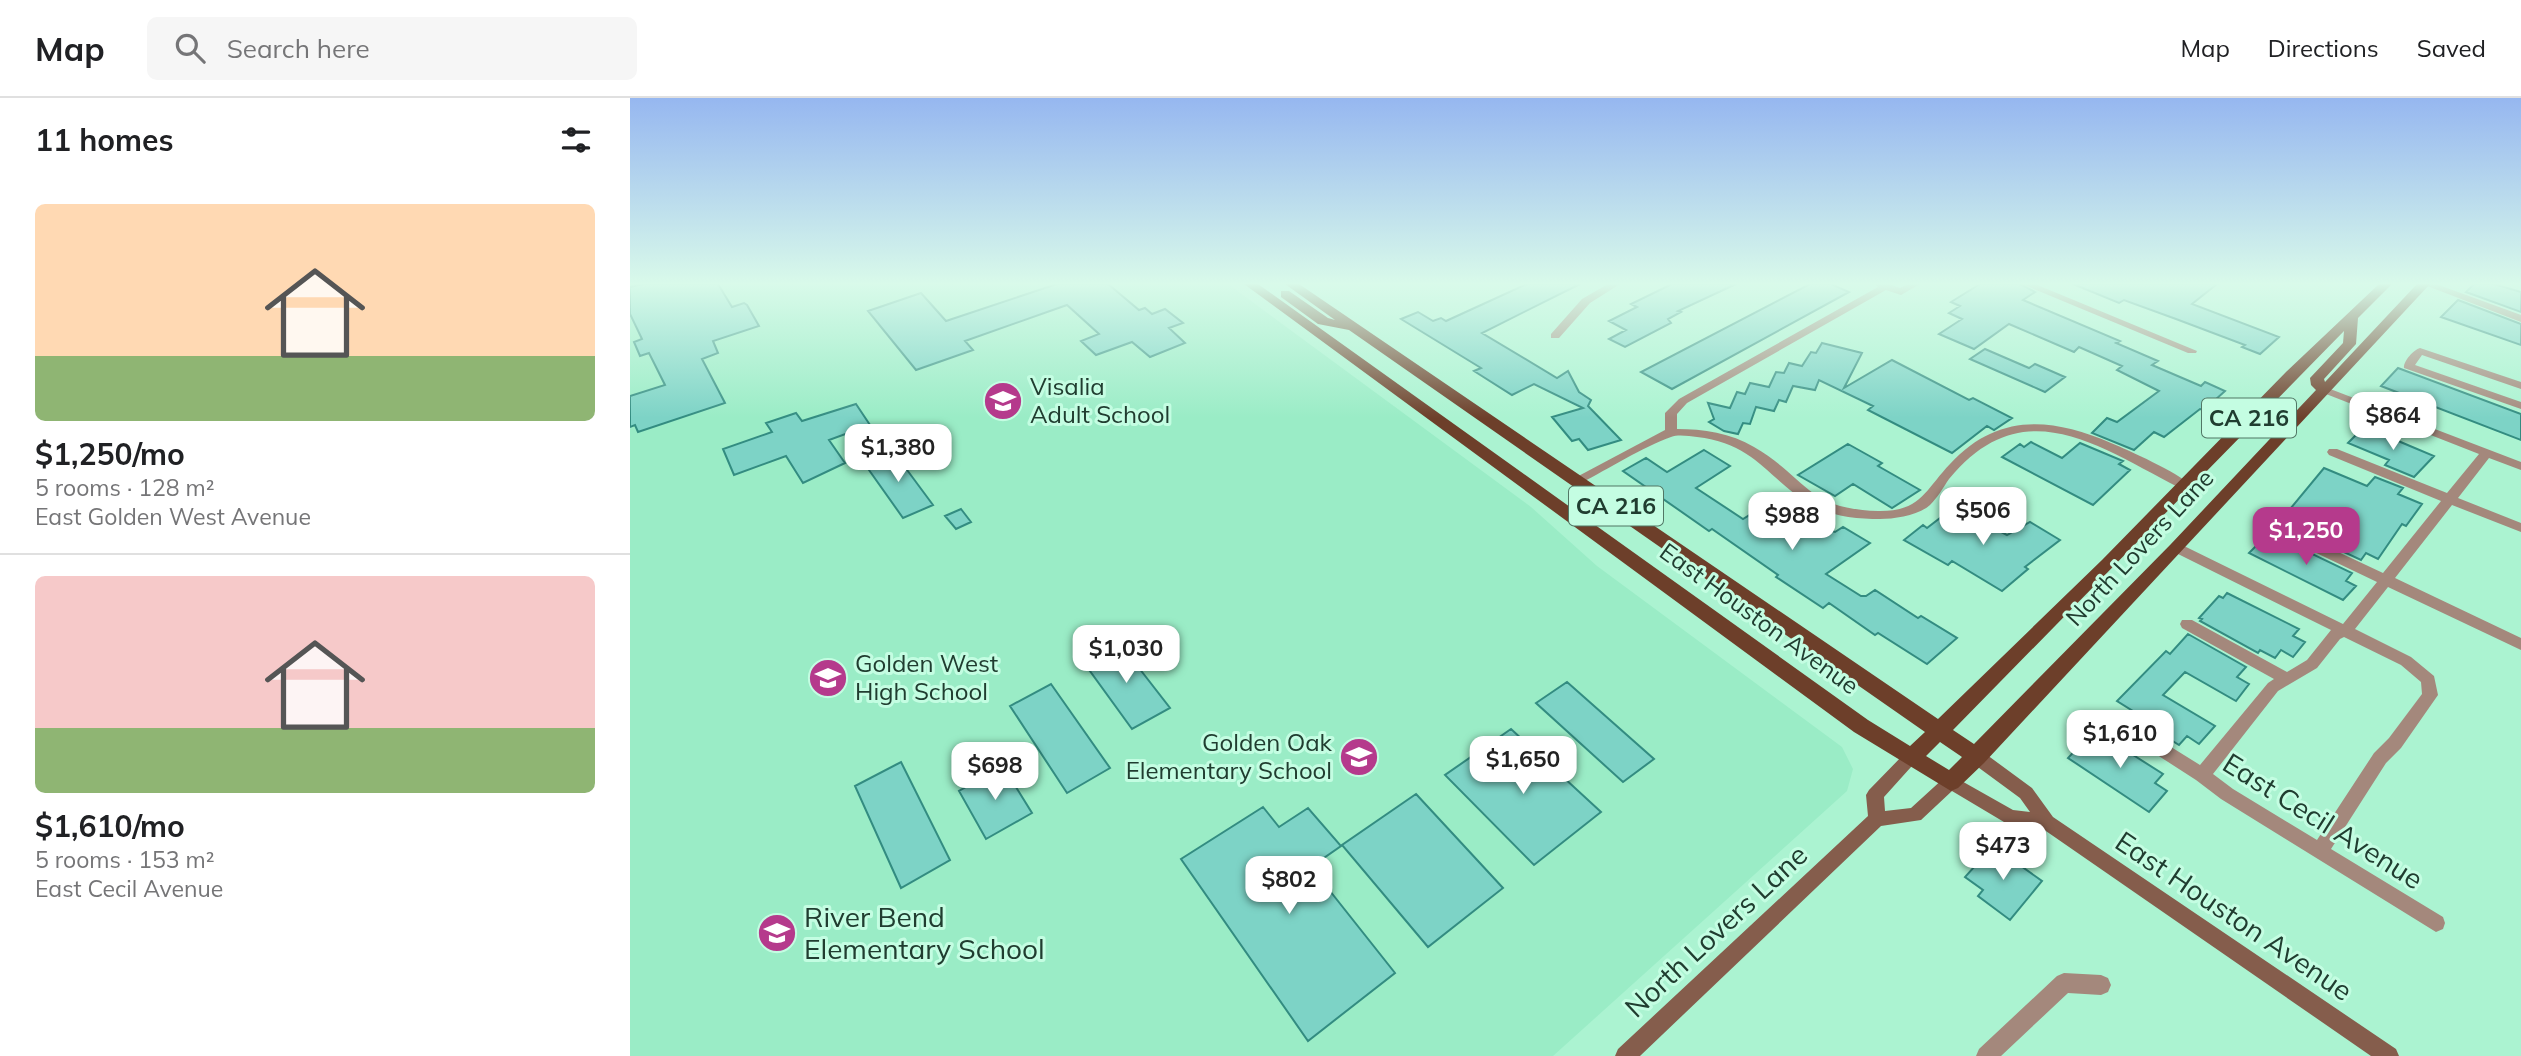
<!DOCTYPE html>
<html lang="en">
<head>
<meta charset="utf-8">
<style>
	body { margin:0; font-family:Mulish,sans-serif; background:#f6f6f6; color:#202124; height:100vh; display:flex; flex-direction:column; font-size:26px; white-space:nowrap }
	* { box-sizing:border-box; margin:0 }
	p { font-size:23px; color:#757577 }
	.icon { flex:none; width:38px; height:38px; fill:none; stroke:currentColor; stroke-width:2; stroke-linecap:round; stroke-linejoin:round }
	.map { position:relative; flex:1; overflow:hidden }
	.details { display:flex; flex-direction:column; background:#fff; width:630px }
	.details>* { flex:none }
	.price { position:absolute; translate:-50% -60px; padding:0 16px; border-radius:14px; background:#fff; color:#222; font-size:23px; line-height:46px; filter:drop-shadow(0 2px 4px #0008) }
	.price::after { content:''; position:absolute; left:50%; top:42px; width:21px; height:16px; margin-left:-10px; background:inherit; clip-path:polygon(0 0,100% 0,50% 100%) }
	.price.active { background:#b53a8c; color:#fff }
	ul { padding:0; list-style:none }
	li { display:grid; align-content:center; gap:14px; height:371px; padding:0 35px }
	li+li { border-top:2px solid #e0e0e0 }
	li span { display:grid; place-items:center; height:217px; border-radius:10px; color:#555 }
	li>.icon { margin-inline-start:auto }
	span .icon { width:126px; height:126px; fill:#fffc; stroke-width:1 }
	li b { font-size:30px }
	h2 { display:flex; justify-content:space-between; align-items:center; height:84px; padding:0 35px; font-size:30px }
	header { display:flex; align-items:center; gap:42px; box-sizing:border-box; height:98px; padding:0 35px; background:#fff; border-bottom:2px solid #e0e0e0 }
	header strong { font-size:33px }
	nav { display:flex; gap:38px; margin-inline-start:auto; font-size:24px }
	.search { width:490px; height:63px; background:#f6f6f6; display:flex; align-items:center; gap:18px; box-sizing:border-box; padding:0 24px; border-radius:10px; color:#757577; font-size:26px }
	main { display:flex; flex:1; min-height:0 }
	.map>svg:first-child { display:block }
	.built { fill:#9aecc6 }
	.building { fill:#7dd3c6; stroke:#338c81; stroke-width:2 }
	.lines { fill:none; stroke-linecap:round; stroke-linejoin:round }
	.minor { fill:#a4887c; fill-rule:evenodd }
	.secondary { fill:#855d4c; fill-rule:evenodd }
	.primary { fill:#6d3f2a; fill-rule:evenodd }
	.labels { text-anchor:middle; stroke-width:6; stroke-linejoin:round; paint-order:stroke }
	.shield { fill:#c4fde2; stroke:#517765; stroke-width:2 }
	.shield-label { font-size:23px; font-weight:bold; fill:#203d30 }
	.poi-label { font-size:24px; fill:#203d30; stroke:#c4fde2; text-anchor:start }
	.street-label { font-size:24px; fill:#203d30; stroke:#c4fde2 }
	.near-street-label { font-size:28px; fill:#203d30; stroke:#c4fde2 }
	.near-poi-label { font-size:28px; fill:#203d30; stroke:#c4fde2; text-anchor:start }
</style>
</head>
<body>
<header>
<strong>Map</strong>
<div class="search"><svg class="icon" aria-label="search" viewBox="0 0 24 24"><circle cx="10" cy="10" r="6"/><path d="M15 15l6 6"/></svg>Search here</div>
<nav><a>Map</a><a>Directions</a><a>Saved</a></nav>
</header>
<main>
<section class="details">
<h2>11 homes<svg class="icon" aria-label="filters" viewBox="0 0 24 24"><path d="M4 7h16M4 17h16"/><circle cx="9" cy="7" r="2"/><circle cx="15" cy="17" r="2"/></svg></h2>
<ul>
<li><span style="background:linear-gradient(#ffd9b3 70%,#8fb573 0)"><svg class="icon" aria-label="home" viewBox="0 0 24 24"><path d="M3 11l9-7 9 7M6 9v11h12V9"/></svg></span><div><b>$1,250/mo</b><p>5 rooms · 128 m²</p><p>East Golden West Avenue</p></div></li>
<li><span style="background:linear-gradient(#f6c9c9 70%,#8fb573 0)"><svg class="icon" aria-label="home" viewBox="0 0 24 24"><path d="M3 11l9-7 9 7M6 9v11h12V9"/></svg></span><div><b>$1,610/mo</b><p>5 rooms · 153 m²</p><p>East Cecil Avenue</p></div></li>
</ul>
</section>
<div class="map">
<svg width="1891" height="958" viewBox="0 0 1891 958">
	<rect width="100%" height="100%" fill="#abf3d1"/>
	<path class="built" d="M0,186h598l303,223 66,59 245,181 11,22 -6,22 -294,265h-923z"/>
	<path class="building" d="M13,186h75l14,23 12,-4 3,2 12,21 -46,15 5,12 -16,6 23,44 -87,29 -3,-7 -5,2v-31l35,-11 -16,-32 -9,3 -6,-14 8,-3 -12,-25v-27z
		M427,186h51l31,26 6,-2 7,6 13,-5 18,14 -14,5 16,15 -35,14 -18,-15 -36,13 -15,-14 18,-7 -32,-29 -102,36 8,9 -57,20 -48,-59 53,-18 25,28z
		M897,186h53l-98,49 75,45 11,-7 11,21 12,8 -3,6 33,34 -33,10 -9,-11 -7,2 -20,-24 31,-9 -49,-24 -22,11 -38,-24 7,-3 -80,-49 17,-7 15,9 8,-3 5,3z
		M1042,186h64l-58,27 3,1 -13,7 3,4 -46,24 -16,-8 17,-9 -17,-9 28,-14 -6,-3z
		M1180,186h21l18,8 -177,97 -31,-17z
		M1350,186h40l15,8 -12,8 97,41 -4,2 42,18 -6,4 49,21 4,-4 20,9 -21,19 -4,-1 -36,28 -10,-5 -20,18 -42,-17 15,-15 10,4 42,-31 -42,-21 5,-4 -43,-19 -5,5 -65,-28 -35,25 -35,-15 23,-15 -13,-6 11,-7 -9,-4z
		M1443,186h144l-25,20 87,33 -19,17 -18,-7 3,-2 -69,-26 -52,-19 -5,3z
		M1844,186h20l27,8v20l-55,-20z
		M1828,202l63,24v21l-80,-28z
		M1192,245l40,10 -18,35 48,-28 77,40 4,-2 39,20 -18,12 -7,-4 -35,27 -84,-43 5,-4 -54,-26 -4,10 -22,-4 -7,16 -7,-2 -5,11 -18,-4 -6,17 -7,-1 -5,11 -14,-3 -15,-9 5,-3 -6,-16 22,5 7,-16 8,2 5,-11 19,4 7,-15 8,1 5,-10 13,3 9,-14 5,1z
		M1355,251l44,19 6,-4 30,13 -20,15 -75,-33z
		M1768,270l123,46v26l-140,-54z
		M226,306l14,21 -41,15 16,23 -42,20 -17,-27 -52,19 -11,-26 49,-17 -6,-9 30,-10 6,8z
		M1740,331l40,17 24,10 -20,21 -29,-12 4,-5 -41,-17 12,-12 6,2z
		M1401,344l31,16 18,-15 43,18 -4,3 11,6 -37,35 -91,-48 18,-13 4,3z
		M1218,346l34,19 -4,3 42,24 -28,18 -39,-24 -18,12 -37,-21z
		M1074,352l26,16 -34,22 47,31 35,-22 50,33 7,2 8,-5 27,16 -44,31 35,22h5l9,-6 43,28 3,-2 36,22 -30,26 -49,-31 -3,2 -46,-32 -6,5 -47,-31 2,-2 -66,-46 -3,2 -86,-60 23,-13 21,14z
		M263,353l40,54 -30,13 -39,-55z
		M1694,370l43,18 8,-9 28,11 -5,6 24,10 -16,22 -4,-2 -24,35 -12,-6 -5,7 -75,-35 11,-13 -7,-3z
		M331,411l10,13 -15,7 -11,-13z
		M1328,411l49,26 23,-13 30,18 -35,27 3,2 -26,22 -50,-30 -4,4 -44,-25 19,-15 4,3 17,-13 4,2z
		M1647,439l75,36 -6,8 10,5 -13,14 -94,-47 13,-13 9,5z
		M1597,495l72,36 -6,7 12,6 -12,15 -12,-7 -6,8 -15,-8 -2,3 -58,-32 2,-2 -3,-1 20,-22 4,2z
		M1558,536l58,33 -9,10 12,7 -13,17 -51,-29 -22,23 52,31 -16,18 -12,-8 -8,9 -38,-24 3,-3 -27,-17 49,-50 4,3z
		M488,543l52,67 -38,21 -50,-69z
		M937,584l87,77 -31,23 -87,-79z
		M421,586l59,84 -43,25 -57,-87z
		M881,631l90,83 -67,53 -89,-90z
		M1464,632l69,44 -8,9 12,8 -18,21 -81,-54z
		M271,664l49,98 -49,28 -46,-102z
		M373,668l29,47 -46,26 -27,-48z
		M786,696l87,94 -75,59 -86,-102z
		M633,709l16,20 29,-19 33,38 -30,21 84,106 -87,68 -127,-182z
		M1363,748l49,35 -32,39 -32,-24 5,-6 -18,-13z"/>
	<g class="lines">
		<path class="minor" d="M978,186h12l-30,19 -31,35h-8v-4l31,-35z
			M1245,186h14l11,4 8,-4h12l-19,11 -15,-5 -199,113 -10,11v15c26,0 54,4 77,18 52,30 52,62 124,64 43,1 47,-21 72,-47 47,-51 101,-47 161,-21 17,7 68,30 79,42l-2,3h-8c-82,-42 -157,-99 -231,-9 -6,9 -11,18 -19,26 -11,10 -35,14 -50,14 -20,0 -44,-2 -62,-11 -48,-23 -58,-64 -121,-71 -8,-1 -19,-3 -26,0 -28,10 -63,32 -90,46l-4,1 -6,-4 94,-50v-17l14,-14 199,-112z
			M1392,186h13l162,67 -1,2h-8z
			M1792,186h14l85,31v7z
			M1790,250l101,34v7l-99,-34 -7,10 106,37v7l-117,-41c-1,-6 9,-18 16,-20z
			M1695,289l196,75v8l-32,-12 -31,40 63,25v9l-69,-27 -57,73 126,60v12l-133,-63 -33,42 56,28 23,19 4,19 -37,53 -15,15 -55,86 112,68 2,6 -2,6 -7,3 -215,-133 -25,-19 -90,-58 -2,-4 2,-4 6,-2 6,2 82,51 68,-82 6,-4 -92,-51 -2,-4 2,-4h10l95,52 20,-12 24,-30 -159,-79 -2,-3 2,-3h10l161,79 34,-42 -117,-56 -2,-3 2,-3h10l113,53 58,-72 -112,-46 -2,-3 2,-3h8l110,44 32,-39 -158,-62 -2,-2zM1714,539l57,28 20,17 1,12 -33,44 -15,15 -57,87 -84,-51 -20,-15 65,-83 39,-23 23,-29z
			M1434,875l37,2 7,3 3,7 -3,7 -7,3 -33,-2 -67,63h-25l3,-7 78,-73z"/>
		<path class="secondary" d="M1282,652l6,2 2,5 -36,40 1,14 26,-3 34,-31 6,-2 62,35 17,2 -10,-14 -49,-36 -2,-5 2,-5 6,-2 6,2 49,36 21,29 343,232 3,7h-28l-328,-227 -39,-7 -52,-31 -31,29 -40,6 -241,230h-25l3,-7 250,-233 -2,-21 3,-5 37,-38z"/>
		<path class="primary" d="M614,186h14l610,436 42,26 15,-14 -576,-402 -31,-6 -37,-27v-6h8l39,27 7,2 -50,-36h14l639,435 164,-159 184,-188 93,-88h13l-34,34 -2,26 -32,35 1,3 92,-98h13l-446,479 -26,25 -7,3 -97,-59zM1714,233l-1,12 -33,35 1,7 5,5 -145,154 -197,200 -21,-14zM1310,644l22,15 -13,13 -23,-14z"/>
	</g>
	<linearGradient id="sky" x2="0" y2="1"><stop stop-color="#96b7f0"/><stop offset="0.58" stop-color="#d9faea"/><stop offset="1" stop-color="#d9faea" stop-opacity="0"/></linearGradient>
	<rect width="1891" height="320" fill="url(#sky)"/>
	<defs>
		<g id="school-disc" transform="scale(2.0125)"><circle r="9.5" fill="#b53a8c" stroke="#c4fde2"/><path d="M0-5L7-2L0 1L-7-2ZM-4 1L0 2.5L4 1V4Q0 6-4 4Z" fill="#fff"/></g>
	</defs>
	<g fill-rule="evenodd">
		<use href="#school-disc" x="373" y="303"/>
		<use href="#school-disc" x="198" y="580"/>
		<use href="#school-disc" x="729" y="659"/>
		<use href="#school-disc" x="147" y="835"/>
	</g>
	<g class="labels">
		<g class="shield">
			<rect x="1572" y="300.5" width="94" height="39" rx="5"/>
			<rect x="939" y="388.5" width="94" height="39" rx="5"/>
		</g>
		<g class="shield-label">
			<text x="1619" y="328">CA 216</text>
			<text x="986" y="416">CA 216</text>
		</g>
		<g class="poi-label">
			<text x="400" y="297">Visalia<tspan x="400" dy="28">Adult School</tspan></text>
			<text x="225" y="574">Golden West<tspan x="225" dy="28">High School</tspan></text>
			<text x="702" y="653" text-anchor="end">Golden Oak<tspan x="702" dy="28">Elementary School</tspan></text>
		</g>
		<g class="street-label">
			<text transform="translate(1510 450) rotate(-47)" y="8">North Lovers Lane</text>
			<text transform="translate(1129 521) rotate(36)" y="8">East Houston Avenue</text>
		</g>
		<g class="near-street-label">
			<text transform="translate(1693 723) rotate(32)" y="10">East Cecil Avenue</text>
			<text transform="translate(1604 818) rotate(34)" y="10">East Houston Avenue</text>
			<text transform="translate(1086 833) rotate(-43)" y="10">North Lovers Lane</text>
		</g>
		<g class="near-poi-label">
			<text x="174" y="829">River Bend<tspan x="174" dy="32">Elementary School</tspan></text>
		</g>
	</g>
</svg>
<b class="price" style="left:1763px;top:354px">$864</b>
<b class="price" style="left:268px;top:386px">$1,380</b>
<b class="price" style="left:1353px;top:449px">$506</b>
<b class="price" style="left:1162px;top:454px">$988</b>
<b class="price active" style="left:1676px;top:469px">$1,250</b>
<b class="price" style="left:496px;top:587px">$1,030</b>
<b class="price" style="left:1490px;top:672px">$1,610</b>
<b class="price" style="left:893px;top:698px">$1,650</b>
<b class="price" style="left:365px;top:704px">$698</b>
<b class="price" style="left:1373px;top:784px">$473</b>
<b class="price" style="left:659px;top:818px">$802</b>
</div>
</main>
</body>
</html>
